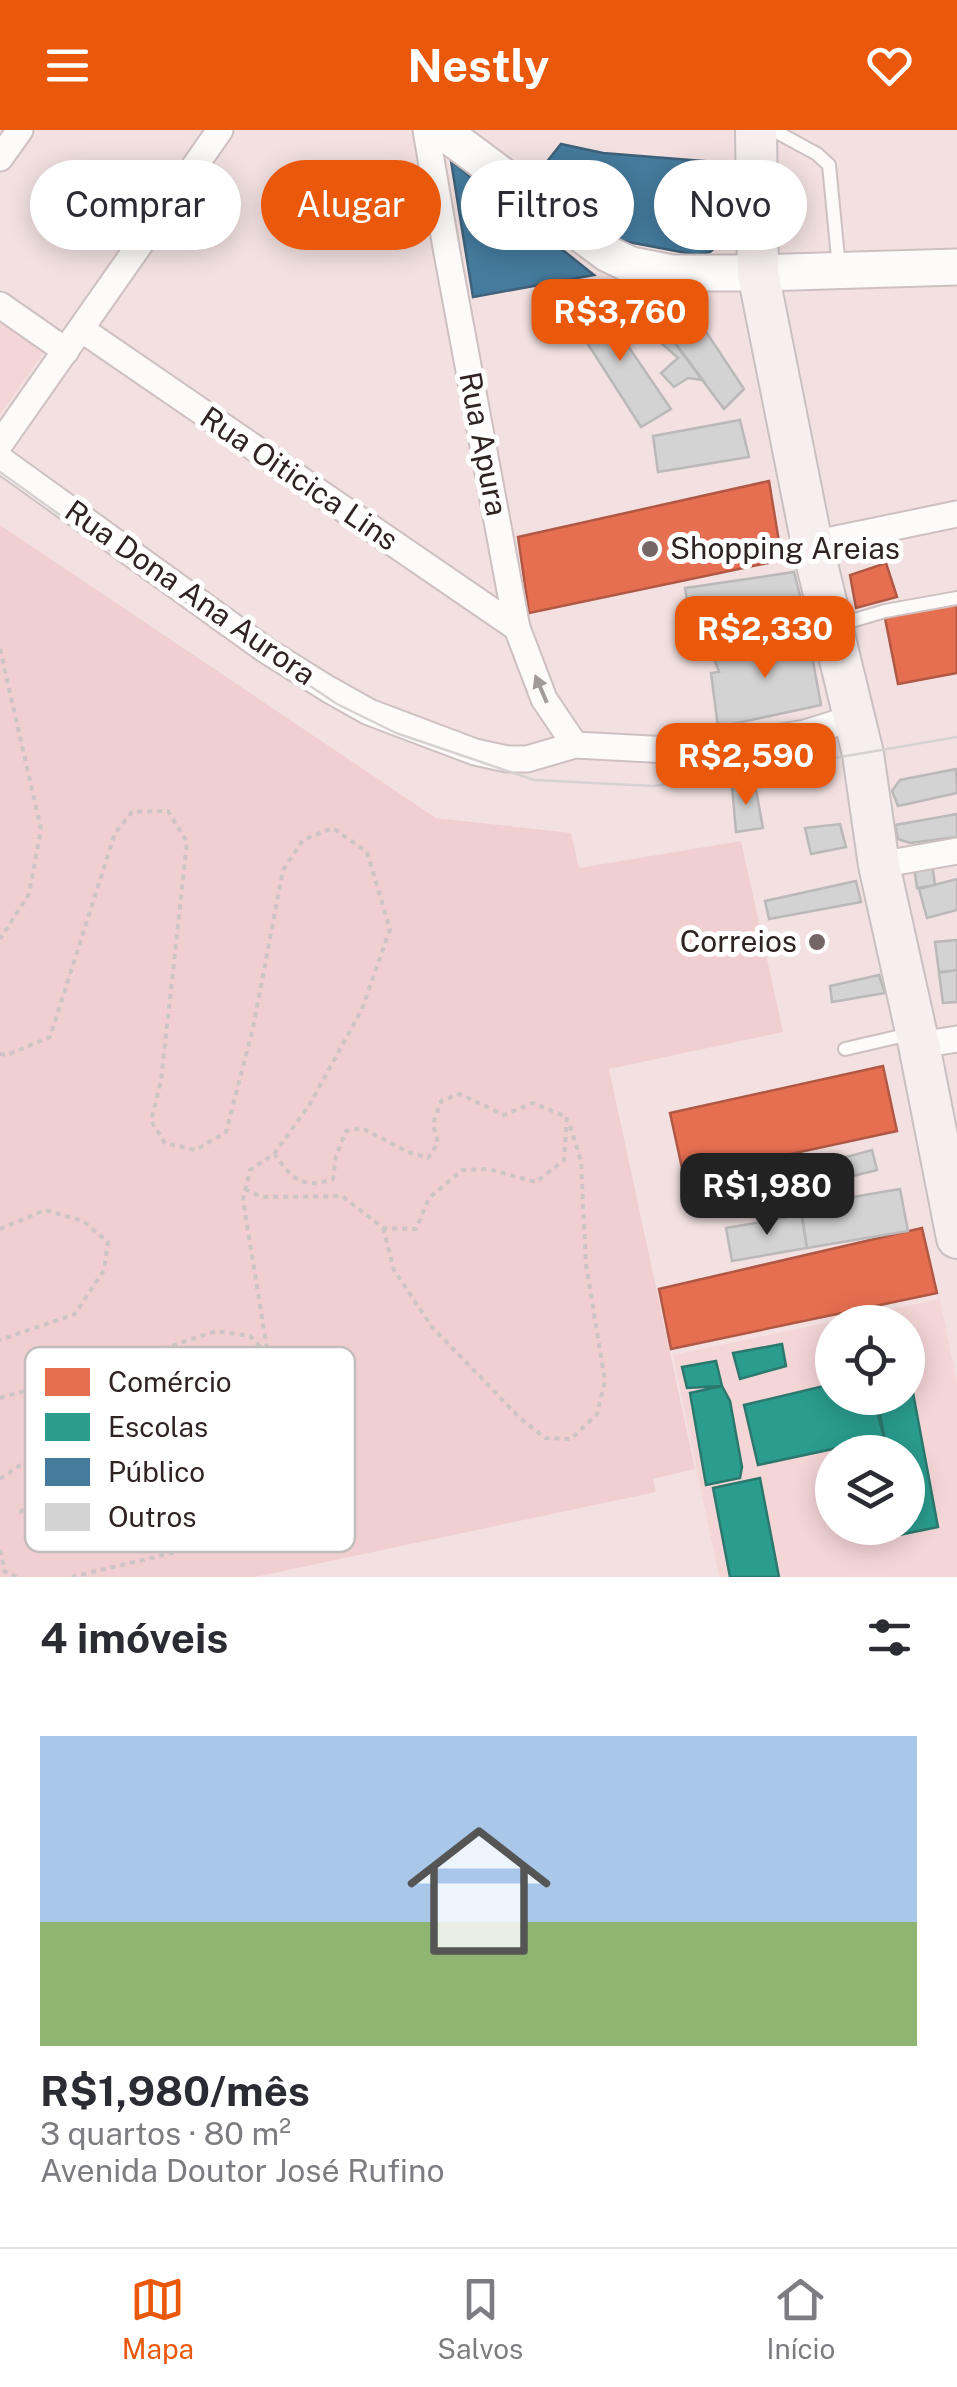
<!DOCTYPE html>
<html lang="pt">
<head>
<meta charset="utf-8">
<style>
	body { margin:0; font-family:"Public Sans",sans-serif; background:#f7f7f7; color:#2b2b33; height:100vh; display:flex; flex-direction:column; font-size:38px; white-space:nowrap }
	* { box-sizing:border-box; margin:0 }
	p { font-size:32px; color:#7c7c81 }
	.icon { flex:none; width:55px; height:55px; fill:none; stroke:currentColor; stroke-width:2; stroke-linecap:round; stroke-linejoin:round }
	.map { position:relative; height:1447px; overflow:hidden }
	.sheet { display:flex; flex-direction:column; background:#fff; flex:1 }
	.sheet>* { flex:none }
	.hud { position:absolute; left:30px; top:30px; width:898px; height:90px; display:flex; gap:20px }
	.fabs { position:absolute; left:815px; top:1175px; display:grid; gap:20px }
	.fabs a { display:grid; place-items:center; width:110px; height:110px; border-radius:50%; background:#fff; box-shadow:0 5px 25px #0003; font-size:50px }
	.price { position:absolute; translate:-50% -85px; padding:0 22px; border-radius:20px; background:#ea580c; color:#fff; font-size:32px; line-height:65px; filter:drop-shadow(0 2px 5px #0008) }
	.price::after { content:''; position:absolute; left:50%; top:60px; width:30px; height:22px; margin-left:-15px; background:inherit; clip-path:polygon(0 0,100% 0,50% 100%) }
	.price.active { background:#222; color:#fff }
	ul { padding:0; list-style:none }
	li { display:grid; align-content:center; gap:20px; height:530px; padding:0 40px }
	li span { display:grid; place-items:center; height:310px; border-radius:0px; color:#555 }
	li>.icon { margin-inline-start:auto }
	span .icon { width:180px; height:180px; fill:#fffc; stroke-width:1 }
	li b { font-size:42px }
	h2 { display:flex; justify-content:space-between; align-items:center; height:120px; padding:0 40px; font-size:42px }
	.chip { padding:0 35px; border-radius:45px; background:#fff; box-shadow:0 5px 25px #0003; font-size:35px; line-height:90px }
	.chip.active { background:#ea580c; color:#fff }
	header { display:flex; justify-content:space-between; align-items:center; height:130px; padding:0 40px; background:#ea580c; color:#fff; font-size:45px; font-weight:700 }
	.menu { display:flex; justify-content:space-around; align-items:center; height:140px; border-top:2px solid #e1e1e2; background:#fff; font-size:28px; color:#7c7c81 }
	.menu a { display:grid; justify-items:center; gap:5px }
	.menu .active { color:#ea580c }
	.map>svg:first-child { display:block }
	.built { fill:#f5d6d7; fill-rule:evenodd }
	.green { fill:#f1cecf }
	.shops { fill:#e76f51; stroke:#b05844; stroke-width:2.5 }
	.schools { fill:#2a9d8f; stroke:#2c786f; stroke-width:2.5 }
	.public { fill:#457b9d; stroke:#3f6179; stroke-width:2.5 }
	.building { fill:#d4d3d4; stroke:#bab8b9; stroke-width:2.5 }
	.lines { fill:none; stroke-linecap:round; stroke-linejoin:round }
	.lane-casing { stroke:#cec0c0; stroke-width:16 }
	.street-casing { stroke:#cec0c0; stroke-width:29 }
	.secondary-casing { stroke:#cec0c0; stroke-width:39 }
	.primary-casing { stroke:#cac0c1; stroke-width:44 }
	.path { stroke:#cbc5c5; stroke-width:4; stroke-dasharray:5 5; stroke-linecap:butt }
	.lane { stroke:#fdfafa; stroke-width:12 }
	.street { stroke:#fdfafa; stroke-width:25 }
	.secondary { stroke:#fdfafa; stroke-width:35 }
	.primary { stroke:#f7efef; stroke-width:40 }
	.tram { stroke:#d7d1d1; stroke-width:2.5 }
	.oneway { fill:#a1999a }
	.poi-dot { fill:#746666; stroke:#fff; stroke-width:4 }
	.labels { text-anchor:middle; stroke-width:10; stroke-linejoin:round; paint-order:stroke }
	.street-label { font-size:30px; fill:#302324; stroke:#fff }
	.poi-label { font-size:30px; fill:#302324; stroke:#fff; text-anchor:start }
	.key { fill:#fff; stroke:#c1bdbd; stroke-width:2.5 }
	.key-label { font-size:28px; fill:#302324 }
</style>
</head>
<body>
<header><svg class="icon" aria-label="menu" viewBox="0 0 24 24"><path d="M4 6h16M4 12h16M4 18h16"/></svg>Nestly<svg class="icon" aria-label="heart" viewBox="0 0 24 24"><path d="M12 20l-8-8c-3-5 5-10 8-4 3-6 11-1 8 4z"/></svg></header>
<div class="map">
<svg width="957" height="1447" viewBox="0 0 957 1447">
	<rect width="100%" height="100%" fill="#f3e1e1"/>
	<path class="built" d="M0,191l44,31 -44,63z
		M940,1169l17,85v193h-238l-46,-222zM832,1192h76v76h-76zM832,1322h76v76h-76z"/>
	<path class="green" d="M0,395l436,293 135,15 8,35 162,-27 42,191 -174,37 86,400 -42,10 3,13 -401,85h-255z"/>
	<path class="shops" d="M769,351l13,79 -253,53 -11,-76z
		M886,433l11,34 -41,11 -6,-33z
		M957,470v73l-59,11 -14,-71z
		M883,936l14,65 -213,46 -14,-64z
		M922,1098l15,65 -266,56 -12,-60z"/>
	<path class="schools" d="M782,1214l4,22 -46,13 -7,-26z
		M716,1231l6,25 -35,2 -5,-21z
		M908,1236l30,161 -39,8 -1,-7h10v-76h-21l-10,-54h31z
		M832,1254v14h42l10,40 -126,27 -14,-60z
		M722,1256l8,15 12,66 -2,11 -34,7 -16,-92z
		M760,1348l19,99h-49l-17,-89z"/>
	<path class="public" d="M561,14l42,9 124,10 -9,82 -8,7 -13,3 -74,-14 -24,-14 -65,-49z
		M451,31l143,114 -121,22z"/>
	<path class="building" d="M677,158l67,101 -20,20 -77,-103z
		M596,169l75,110 -30,18 -71,-111z
		M671,207l32,43 -15,-2 -14,9 -13,-14 17,-15 -17,-15z
		M740,290l9,37 -91,15 -5,-36z
		M794,442l9,35 -111,25 -7,-44z
		M803,477l3,23 -109,22 -5,-20z
		M808,504l13,71 -103,22 -7,-54 8,-1 -5,-13 24,-4 -2,-8z
		M956,639l1,24 -59,13 -6,-15 8,-11z
		M755,655l8,43 -27,4 -4,-46z
		M957,684v23l-47,6 -12,-4 -3,-14z
		M840,694l6,23 -35,7 -6,-26z
		M932,733l3,22 -18,3 -3,-22z
		M957,749v31l-30,8 -8,-29z
		M856,751l5,21 -92,17 -4,-18z
		M957,810v30l-18,2 -4,-30z
		M957,840v32l-14,1 -4,-30z
		M879,845l6,18 -53,9 -2,-16z
		M872,1020l5,20 -40,10 -5,-19z
		M800,1026l6,25 -64,16 -6,-24z
		M900,1059l8,42 -101,17 -7,-42z
		M802,1085l5,33 -75,13 -6,-33z"/>
	<g class="lines">
		<g class="lane-casing">
			<path id="lane" d="M773,0l44,24 12,11 10,103
				M838,495l47,-14 72,-13
				M845,919l69,-16"/>
		</g>
		<g class="street-casing">
			<path id="street" d="M426,0l21,123 70,375 27,71 31,46
				M0,28l20,-28
				M0,175l66,46
				M81,199l436,299
				M0,314l220,-314
				M0,329l267,192 61,38 41,23 106,40 32,7h20l48,-14 94,5 67,-5 69,-12 48,-15
				M812,414l145,-30
				M879,735l78,-14
				M919,915l38,-6"/>
		</g>
		<g class="secondary-casing">
			<path id="secondary" d="M441,0l167,124 23,11 41,8h86l199,-6"/>
		</g>
		<g class="primary-casing">
			<path id="primary" d="M756,0l2,143 54,271 51,210 16,111 40,180 38,193"/>
		</g>
		<path class="path" d="M0,519l41,180 -12,65 -29,45
			M0,924l7,1 43,-18 65,-204 17,-21 36,-1 19,31 -26,239 -10,40 14,22 31,7 30,-18 27,-104 30,-158 20,-30 30,-12 34,24 23,77 -28,80 -52,95 -36,50 -24,16 -7,30 25,155v40c6,2 17,5 22,9 16,14 29,90 38,114l-12,16 -17,1 -14,-10 -25,-41 -39,-17 -187,25 -13,20 12,15 20,8 133,-34 26,5 11,18 -14,20 -137,33
			M245,1059l17,8 80,-1 41,32 33,1 13,-31 33,-28 26,-1 48,13 28,-22 3,-43 -34,-14 -29,12 -44,-21 -19,7 -8,23 5,19 -10,15 -20,-6 -46,-24 -16,3 -10,25 -3,23c-31,11 -41,-1 -58,-24
			M383,1098l11,42 38,57 87,90 26,21 26,1 26,-25 8,-33 -19,-117 -5,-103 -12,-39
			M0,1099l45,-19 38,11 25,21 -4,28 -29,44 -75,26
			M0,1268l109,-31 107,-36 34,5 18,19
			M95,1317l-19,-13 -3,-17 4,-23 28,-24
			M0,1349l36,-25 81,-9 65,-25 77,-41 7,-19
			M0,1420l5,22 12,5"/>
		<use href="#lane" class="lane"/>
		<use href="#street" class="street"/>
		<use href="#secondary" class="secondary"/>
		<use href="#primary" class="primary"/>
		<path class="tram" d="M0,342l114,82 223,150 59,29 138,47 119,6 129,-19 175,-30"/>
	</g>
	<defs><path id="oneway-solid" d="M-6-.8H1V-3.2L6.5 0L1 3.2V.8H-6Z" transform="scale(2.5)"/></defs>
	<use class="oneway" href="#oneway-solid" transform="translate(541 559) rotate(-113)"/>
	<g class="poi-dot">
		<circle cx="650" cy="419" r="10"/>
		<circle cx="817" cy="812" r="10"/>
	</g>
	<g class="labels">
		<g class="street-label">
			<text transform="translate(483 314) rotate(79)" y="10">Rua Apura</text>
			<text transform="translate(299 349) rotate(34)" y="10">Rua Oiticica Lins</text>
			<text transform="translate(190 463) rotate(35)" y="10">Rua Dona Ana Aurora</text>
		</g>
		<g class="poi-label">
			<text x="670" y="429">Shopping Areias</text>
			<text x="797" y="822" text-anchor="end">Correios</text>
		</g>
	</g>
	<rect x="25" y="1217" width="330" height="205" rx="15" class="key"/>
	<rect x="45" y="1238" width="45" height="28" fill="#e76f51"/>
	<rect x="45" y="1283" width="45" height="28" fill="#2a9d8f"/>
	<rect x="45" y="1328" width="45" height="28" fill="#457b9d"/>
	<rect x="45" y="1373" width="45" height="28" fill="#d4d3d4"/>
	<g class="key-label">
		<text x="108" y="1262">Comércio</text>
		<text x="108" y="1307">Escolas</text>
		<text x="108" y="1352">Público</text>
		<text x="108" y="1397">Outros</text>
	</g>
</svg>
<div class="fabs">
<a><svg class="icon" aria-label="locate" viewBox="0 0 24 24"><circle cx="12" cy="12" r="6"/><path d="M12 2v4M12 18v4M2 12h4M18 12h4"/></svg></a>
<a><svg class="icon" aria-label="layers" viewBox="0 0 24 24"><path d="M12 4l9 5-9 5-9-5zM3 14l9 5 9-5"/></svg></a>
</div>
<b class="price" style="left:620px;top:234px">R$3,760</b>
<b class="price" style="left:765px;top:551px">R$2,330</b>
<b class="price" style="left:746px;top:678px">R$2,590</b>
<b class="price active" style="left:767px;top:1108px">R$1,980</b>
<div class="hud">
<a class="chip">Comprar</a>
<a class="chip active">Alugar</a>
<a class="chip">Filtros</a>
<a class="chip">Novo</a>
</div>
</div>
<section class="sheet">
<h2>4 imóveis<svg class="icon" aria-label="filters" viewBox="0 0 24 24"><path d="M4 7h16M4 17h16"/><circle cx="9" cy="7" r="2"/><circle cx="15" cy="17" r="2"/></svg></h2>
<ul>
<li><span style="background:linear-gradient(#a9c7e8 60%,#8fb573 0)"><svg class="icon" aria-label="home" viewBox="0 0 24 24"><path d="M3 11l9-7 9 7M6 9v11h12V9"/></svg></span><div><b>R$1,980/mês</b><p>3 quartos · 80 m²</p><p>Avenida Doutor José Rufino</p></div></li>
</ul>
</section>
<nav class="menu">
<a class="active"><svg class="icon" aria-label="map" viewBox="0 0 24 24"><path d="M3 6l6-2 6 2 6-2v14l-6 2-6-2-6 2zM9 4v14M15 6v14"/></svg>Mapa</a>
<a><svg class="icon" aria-label="saved" viewBox="0 0 24 24"><path d="M7 4h10v16l-5-4-5 4z"/></svg>Salvos</a>
<a><svg class="icon" aria-label="home" viewBox="0 0 24 24"><path d="M3 11l9-7 9 7M6 9v11h12V9"/></svg>Início</a>
</nav>
</body>
</html>
